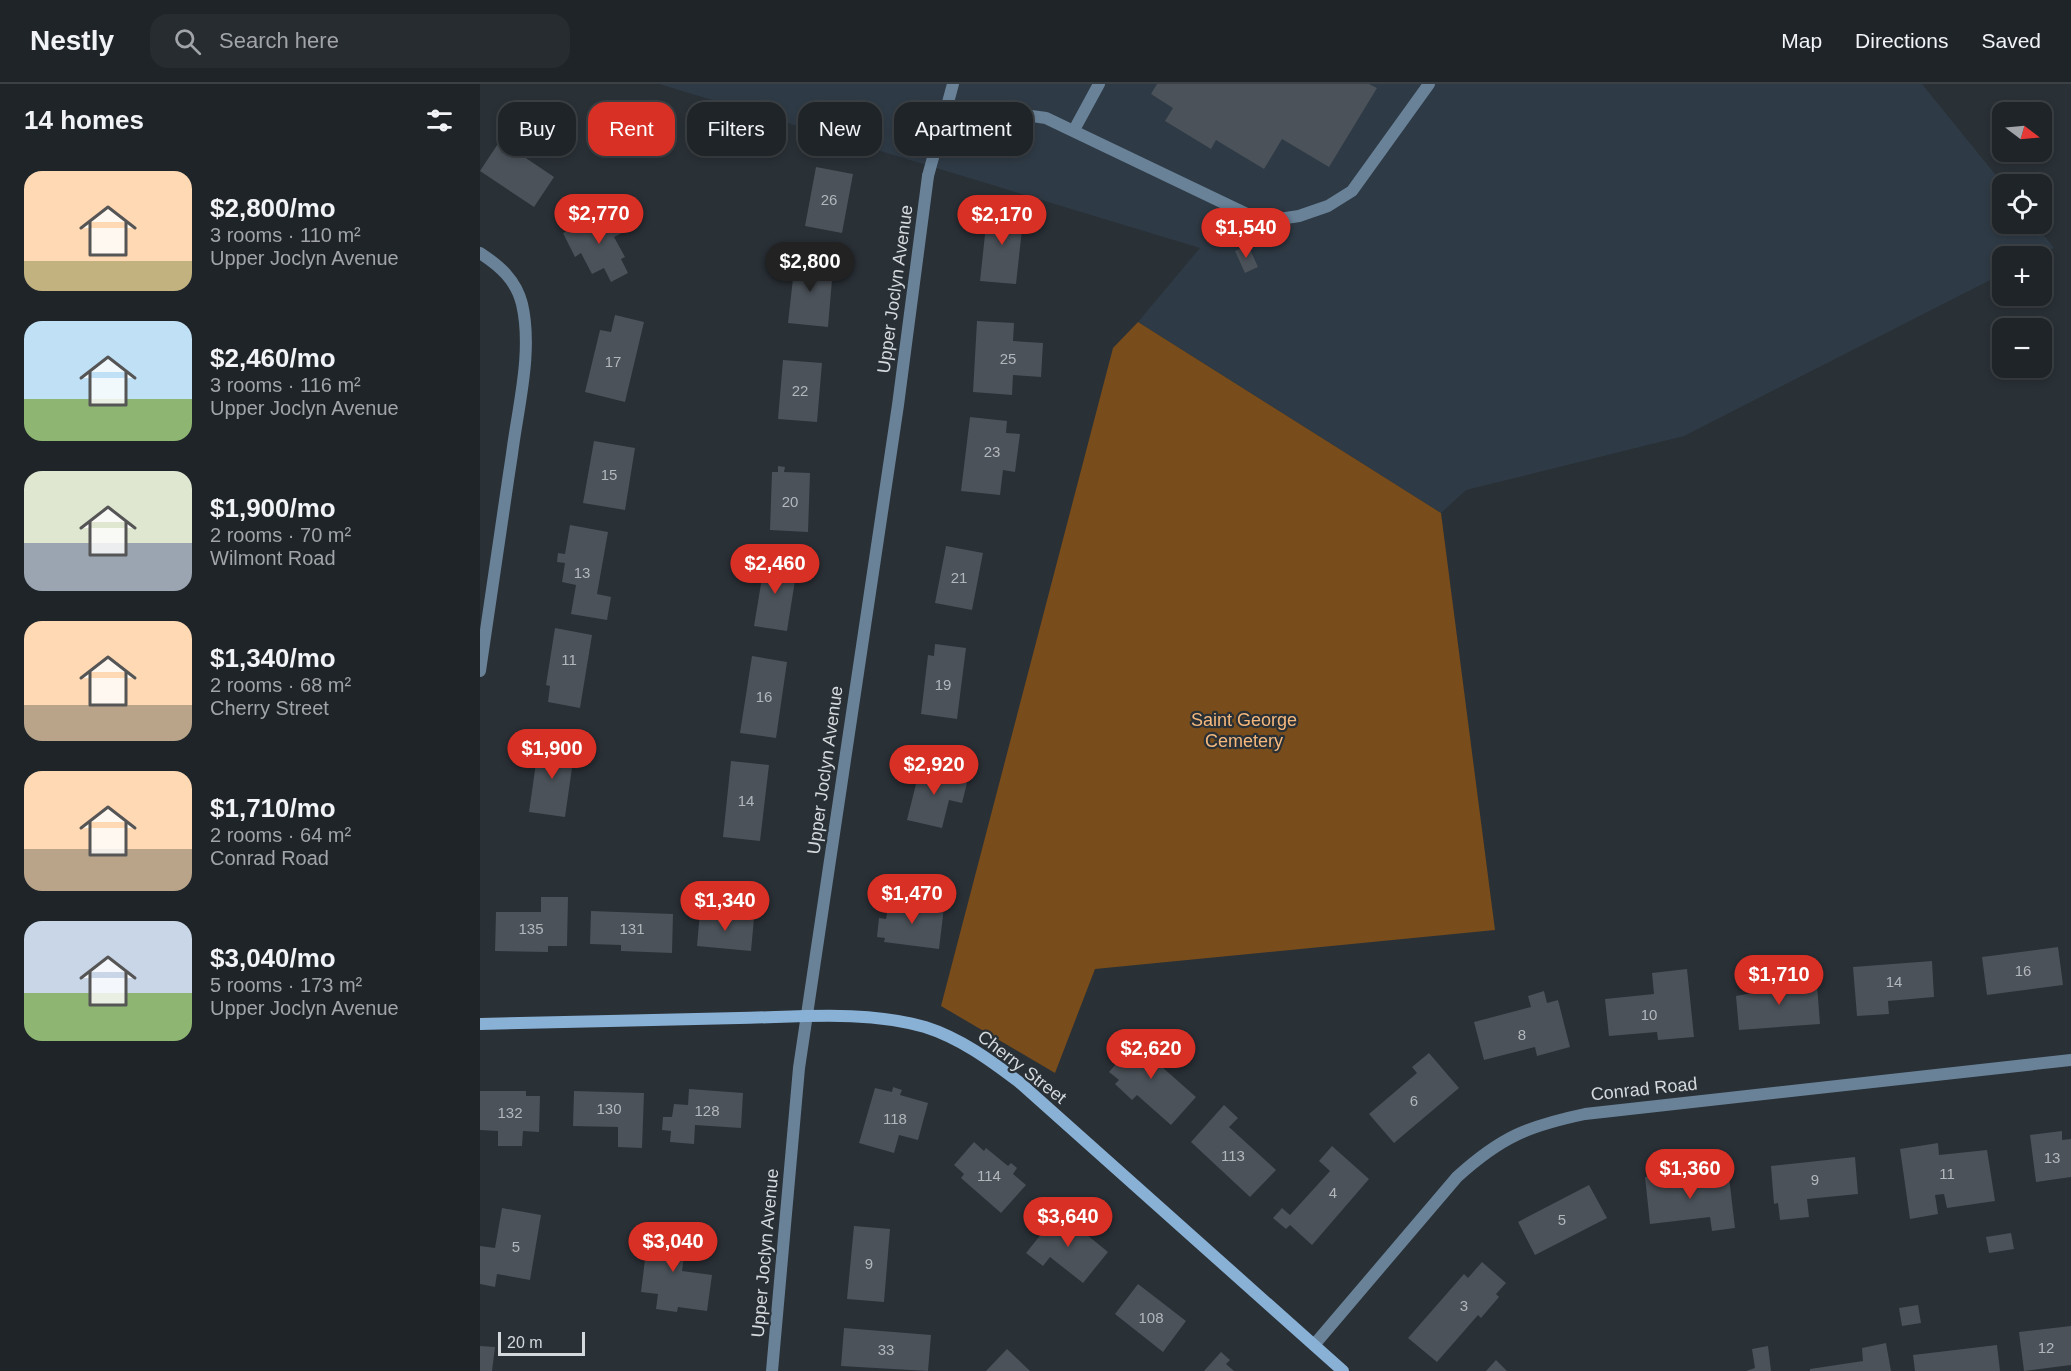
<!DOCTYPE html>
<html lang="en">
<head>
<meta charset="utf-8">
<style>
	body { margin:0; font-family:Helvetica,sans-serif; background:#272c30; color:#f1f3f6; height:100vh; display:flex; flex-direction:column; font-size:22px; white-space:nowrap }
	* { box-sizing:border-box; margin:0 }
	p { font-size:20px; color:#a1a4a8 }
	.icon { flex:none; width:33px; height:33px; fill:none; stroke:currentColor; stroke-width:2; stroke-linecap:round; stroke-linejoin:round }
	.map { position:relative; flex:1; overflow:hidden }
	.panel { display:flex; flex-direction:column; background:#1f2428; width:480px }
	.panel>* { flex:none }
	.guide { position:absolute; left:18px; top:18px; width:570px; height:54px; display:flex; gap:12px }
	.needle { width:39px; rotate:106deg }
	.tools { position:absolute; left:1512px; top:18px; display:grid; gap:12px }
	.tools a { display:grid; place-items:center; width:60px; height:60px; border-radius:12px; background:#1f2428; box-shadow:0 3px 9px #0003,0 0 0 2px #3c4145; font-size:30px }
	.scale { position:absolute; left:18px; bottom:15px; width:87px; box-sizing:border-box; padding-left:6px; border:3px solid #d4d9dd; border-top:0; font-size:16px; line-height:21px; white-space:nowrap; color:#d4d9dd; -webkit-text-stroke:4px #293036; paint-order:stroke }
	.price { position:absolute; translate:-50% -51px; padding:0 14px; border-radius:21px; background:#d93025; color:#fff; font-size:20px; line-height:39px; filter:drop-shadow(0 2px 3px #0008) }
	.price::after { content:''; position:absolute; left:50%; top:36px; width:18px; height:14px; margin-left:-9px; background:inherit; clip-path:polygon(0 0,100% 0,50% 100%) }
	.price.on { background:#222; color:#fff }
	ul { padding:0; list-style:none }
	li { display:flex; align-items:center; gap:18px; height:150px; padding:0 24px }
	li span { display:grid; place-items:center; flex:none; width:168px; height:120px; border-radius:18px; color:#555 }
	li>.icon { margin-inline-start:auto }
	span .icon { width:72px; height:72px; fill:#fffc; stroke-width:1 }
	li b { font-size:26px }
	h2 { display:flex; justify-content:space-between; align-items:center; height:72px; padding:0 24px; font-size:26px }
	.tag { padding:0 21px; border-radius:18px; background:#1f2428; box-shadow:0 3px 9px #0003,0 0 0 2px #3c4145; font-size:21px; line-height:54px }
	.tag.on { background:#d93025; color:#fff }
	header { display:flex; align-items:center; gap:36px; box-sizing:border-box; height:84px; padding:0 30px; background:#1f2428; border-bottom:2px solid #3c4145 }
	header strong { font-size:28px }
	nav { display:flex; gap:33px; margin-inline-start:auto; font-size:21px }
	.search { width:420px; height:54px; background:#272c30; display:flex; align-items:center; gap:15px; box-sizing:border-box; padding:0 21px; border-radius:18px; color:#a1a4a8; font-size:22px }
	main { display:flex; flex:1; min-height:0 }
	.map>svg:first-child { display:block }
	.built { fill:#2e3a45 }
	.green { fill:#784c1b }
	.building { fill:#4b5259 }
	.lines { fill:none; stroke-linecap:round; stroke-linejoin:round }
	.lane { stroke:#698298; stroke-width:12 }
	.street { stroke:#698298; stroke-width:12 }
	.secondary { stroke:#89b0d5; stroke-width:12 }
	.labels { text-anchor:middle; stroke-width:4.5; stroke-linejoin:round; paint-order:stroke }
	.number-label { font-size:15px; fill:#b2b7bc }
	.street-label { font-size:18px; fill:#d4d9dd; stroke:#293036 }
	.park-label { font-size:18px; fill:#f6b97d; stroke:#293036 }
</style>
</head>
<body>
<header>
<strong>Nestly</strong>
<div class="search"><svg class="icon" aria-label="search" viewBox="0 0 24 24"><circle cx="10" cy="10" r="6"/><path d="M15 15l6 6"/></svg>Search here</div>
<nav><a>Map</a><a>Directions</a><a>Saved</a></nav>
</header>
<main>
<section class="panel">
<h2>14 homes<svg class="icon" aria-label="filters" viewBox="0 0 24 24"><path d="M4 7h16M4 17h16"/><circle cx="9" cy="7" r="2"/><circle cx="15" cy="17" r="2"/></svg></h2>
<ul>
<li><span style="background:linear-gradient(#ffd9b3 75%,#c2b280 0)"><svg class="icon" aria-label="home" viewBox="0 0 24 24"><path d="M3 11l9-7 9 7M6 9v11h12V9"/></svg></span><div><b>$2,800/mo</b><p>3 rooms · 110 m²</p><p>Upper Joclyn Avenue</p></div></li>
<li><span style="background:linear-gradient(#bfe0f5 65%,#8fb573 0)"><svg class="icon" aria-label="home" viewBox="0 0 24 24"><path d="M3 11l9-7 9 7M6 9v11h12V9"/></svg></span><div><b>$2,460/mo</b><p>3 rooms · 116 m²</p><p>Upper Joclyn Avenue</p></div></li>
<li><span style="background:linear-gradient(#dfe7d0 60%,#9aa5b1 0)"><svg class="icon" aria-label="home" viewBox="0 0 24 24"><path d="M3 11l9-7 9 7M6 9v11h12V9"/></svg></span><div><b>$1,900/mo</b><p>2 rooms · 70 m²</p><p>Wilmont Road</p></div></li>
<li><span style="background:linear-gradient(#ffd9b3 70%,#b9a48a 0)"><svg class="icon" aria-label="home" viewBox="0 0 24 24"><path d="M3 11l9-7 9 7M6 9v11h12V9"/></svg></span><div><b>$1,340/mo</b><p>2 rooms · 68 m²</p><p>Cherry Street</p></div></li>
<li><span style="background:linear-gradient(#ffd9b3 65%,#b9a48a 0)"><svg class="icon" aria-label="home" viewBox="0 0 24 24"><path d="M3 11l9-7 9 7M6 9v11h12V9"/></svg></span><div><b>$1,710/mo</b><p>2 rooms · 64 m²</p><p>Conrad Road</p></div></li>
<li><span style="background:linear-gradient(#c9d6e8 60%,#8fb573 0)"><svg class="icon" aria-label="home" viewBox="0 0 24 24"><path d="M3 11l9-7 9 7M6 9v11h12V9"/></svg></span><div><b>$3,040/mo</b><p>5 rooms · 173 m²</p><p>Upper Joclyn Avenue</p></div></li>
</ul>
</section>
<div class="map">
<svg width="1591" height="1287" viewBox="0 0 1591 1287">
	<rect width="100%" height="100%" fill="#293036"/>
	<path class="built" d="M179,0h1263l81,100 -1,40h33l19,24 -17,8h-35v18l-318,162 -218,54 -25,23 -303,-191 62,-74z"/>
	<path class="green" d="M658,238l303,191 54,417 -400,39 -40,104 -114,-67 172,-658z"/>
	<path class="building" d="M677,0h212l8,4 -48,79 -47,-28 -18,30 -48,-29 -5,9 -46,-28 8,-13 -22,-14z
		M29,43l16,12 -8,13 37,25 -20,30 -54,-36z
		M336,83l37,7 -11,59 -37,-7z
		M508,123l36,4 -8,73 -36,-3z
		M121,128l7,12 15,-8 7,13 -16,8 11,20 -4,2 7,14 -17,9 -7,-14 -12,6 -11,-21 -6,4 -12,-24z
		M768,161l10,22 -13,6 -10,-22z
		M316,168l18,2 -2,12 21,2 -5,59 -40,-4z
		M135,231l29,7 -19,80 -40,-10 15,-62 11,2z
		M497,237l37,2 -1,18 30,2 -2,34 -28,-2 -1,20 -39,-3z
		M303,276l39,3 -5,59 -39,-3z
		M490,333l37,4 -1,12 14,1 -5,38 -12,-2 -3,25 -39,-4z
		M114,357l41,7 -10,62 -42,-7z
		M298,382l7,1 -1,5 26,1 -2,59 -38,-2 2,-58h6z
		M90,441l38,7 -11,62 14,3 -4,23 -36,-6 5,-29 -14,-3 3,-19 -8,-1 1,-9 7,1z
		M466,462l37,7 -11,57 -37,-7z
		M286,470l20,3 -3,15 13,2 -9,57 -33,-5z
		M75,544l37,7 -12,73 -32,-6 2,-16 -4,-1z
		M455,560l31,4 -9,71 -36,-5 7,-59 6,1z
		M272,572l35,6 -11,76 -36,-5z
		M59,658l36,5 -10,70 -36,-5z
		M251,677l38,4 -9,76 -37,-4z
		M441,680l32,8 -1,7 15,4 -5,20 -13,-3 -7,28 -35,-8z
		M61,813h27l-1,49h-19v6l-53,-1 1,-39h45z
		M409,817l55,6 -5,42 -55,-7 1,-4 -8,-1 2,-19 7,1z
		M111,827l82,3 -1,39 -51,-2v-6l-31,-1z
		M220,828l54,6 -3,33 -54,-5z
		M1578,863l5,38 -76,10 -5,-38z
		M1452,877l2,36 -46,4 1,13 -32,2 -4,-49z
		M1207,885l7,68 -36,3 -1,-8 -48,4 -4,-37 49,-5 -2,-21z
		M1308,888l3,16 26,-3 3,39 -81,6 -3,-34 33,-6 -2,-13z
		M1064,907l3,12 11,-3 12,47 -33,9 -2,-9 -51,13 -10,-38 57,-15 -3,-11z
		M666,946l19,16 -12,13 43,38 -25,28 -34,-30 -5,5 -17,-16 4,-4 -10,-8z
		M949,969l30,35 -65,55 -25,-29 48,-41 -5,-6z
		M413,1003l9,3 -2,5 28,8 -10,37 -19,-5 -5,18 -35,-10 16,-55 17,4z
		M209,1005l54,4 -2,35 -46,-3 -1,19 -24,-2 1,-11 -9,-1 1,-13h9l2,-13 14,1z
		M0,1007h46v5h14l-1,36 -16,-1 -1,15h-24v-15l-18,-1z
		M94,1007l70,2 -2,55 -24,-1v-20l-45,-1z
		M744,1021l14,13 -9,9 47,43 -26,27 -59,-55z
		M1582,1047v9l9,-1v38l-35,5 -6,-47z
		M494,1058l10,9 2,-3 22,18 3,-3 6,5 -4,6 13,11 -25,28 -40,-35 3,-4 -10,-9z
		M1458,1059l1,12 48,-5 8,51 -48,7 -3,-14 -9,1 3,19 -28,5 -10,-70z
		M852,1062l37,33 -57,66 -22,-20 -4,4 -13,-11 9,-10 8,7 40,-44 -11,-10z
		M1375,1073l3,37 -51,5 2,18 -29,3 -2,-17 -4,1 -3,-38z
		M1201,1089l1,9 47,-5 6,51 -23,3 -2,-14 -60,7 -5,-47z
		M1109,1101l18,33 -72,37 -17,-33z
		M22,1124l39,7 -11,65 -33,-6 -2,13 -15,-3v-38l15,2z
		M579,1128l49,40 -25,31 -33,-26 -7,9 -17,-13z
		M374,1142l36,3 -6,73 -37,-3z
		M169,1143l38,4 -5,40 30,4 -5,36 -29,-4 -1,5 -21,-3 2,-15 -17,-2z
		M1531,1149l3,16 -25,4 -3,-16z
		M1002,1178l24,21 -10,11 3,3 -18,21 -3,-3 -41,47 -29,-24 56,-64 4,4z
		M658,1200l48,37 -23,31 -48,-38z
		M1438,1221l3,18 -19,3 -3,-18z
		M1591,1242v39l-47,6 -5,-39z
		M364,1244l87,7 -3,36 -87,-5z
		M1406,1259l5,28h-81v-2l53,-8 -1,-13z
		M1517,1261l3,26h-85l-2,-16z
		M0,1262l15,1 -3,24h-12z
		M1288,1262l3,25h-25l9,-3 -3,-19z
		M527,1265l23,22h-44z
		M741,1268l9,8 -4,4 8,7h-30z
		M1016,1276l11,11h-21z"/>
	<g class="lines">
		<path class="lane" d="M594,46l25,-46
			M458,62c34,-36 61,-35 108,-28l205,98 22,4 26,-4 29,-10 24,-15 77,-107
			M448,92l25,-92"/>
		<path class="street" d="M0,169c20,13 36,27 42,51 11,48 -4,102 -10,150 -11,72 -21,144 -32,217
			M834,1261l143,-168c44,-40 71,-51 128,-63l486,-54
			M292,1287l27,-303 99,-663 30,-229"/>
		<path class="secondary" d="M0,940c86,-2 173,-4 259,-6 61,-1 127,-8 186,9 35,11 65,33 94,55l324,289"/>
	</g>
	<g class="labels">
		<g class="number-label">
			<text x="349" y="121">26</text>
			<text x="528" y="280">25</text>
			<text x="133" y="283">17</text>
			<text x="320" y="312">22</text>
			<text x="512" y="373">23</text>
			<text x="129" y="396">15</text>
			<text x="310" y="423">20</text>
			<text x="102" y="494">13</text>
			<text x="479" y="499">21</text>
			<text x="89" y="581">11</text>
			<text x="463" y="606">19</text>
			<text x="284" y="618">16</text>
			<text x="266" y="722">14</text>
			<text x="51" y="850">135</text>
			<text x="152" y="850">131</text>
			<text x="1543" y="892">16</text>
			<text x="1414" y="903">14</text>
			<text x="1169" y="936">10</text>
			<text x="1042" y="956">8</text>
			<text x="934" y="1022">6</text>
			<text x="129" y="1030">130</text>
			<text x="227" y="1032">128</text>
			<text x="30" y="1034">132</text>
			<text x="415" y="1040">118</text>
			<text x="753" y="1077">113</text>
			<text x="1572" y="1079">13</text>
			<text x="1467" y="1095">11</text>
			<text x="509" y="1097">114</text>
			<text x="1335" y="1101">9</text>
			<text x="853" y="1114">4</text>
			<text x="1082" y="1141">5</text>
			<text x="36" y="1168">5</text>
			<text x="389" y="1185">9</text>
			<text x="984" y="1227">3</text>
			<text x="671" y="1239">108</text>
			<text x="1566" y="1269">12</text>
			<text x="406" y="1271">33</text>
		</g>
		<g class="street-label">
			<text transform="translate(415 205) rotate(-82)" y="6">Upper Joclyn Avenue</text>
			<text transform="translate(345 686) rotate(-82)" y="6">Upper Joclyn Avenue</text>
			<text transform="translate(542 983) rotate(38)" y="6">Cherry Street</text>
			<text transform="translate(1164 1005) rotate(-6)" y="6">Conrad Road</text>
			<text transform="translate(285 1169) rotate(-85)" y="6">Upper Joclyn Avenue</text>
		</g>
		<g class="park-label">
			<text x="764" y="642">Saint George<tspan x="764" dy="21">Cemetery</tspan></text>
		</g>
	</g>
</svg>
<div class="tools">
<a><svg class="needle" viewBox="-14 -14 28 28"><path d="M0-13l5 13h-10z" fill="#e53935"/><path d="M0 13l5-13h-10z" fill="#a1a4a8"/></svg></a>
<a><svg class="icon" aria-label="locate" viewBox="0 0 24 24"><circle cx="12" cy="12" r="6"/><path d="M12 2v4M12 18v4M2 12h4M18 12h4"/></svg></a>
<a>+</a>
<a>−</a>
</div>
<div class="scale">20 m</div>
<b class="price" style="left:119px;top:161px">$2,770</b>
<b class="price" style="left:522px;top:162px">$2,170</b>
<b class="price" style="left:766px;top:175px">$1,540</b>
<b class="price on" style="left:330px;top:209px">$2,800</b>
<b class="price" style="left:295px;top:511px">$2,460</b>
<b class="price" style="left:72px;top:696px">$1,900</b>
<b class="price" style="left:454px;top:712px">$2,920</b>
<b class="price" style="left:432px;top:841px">$1,470</b>
<b class="price" style="left:245px;top:848px">$1,340</b>
<b class="price" style="left:1299px;top:922px">$1,710</b>
<b class="price" style="left:671px;top:996px">$2,620</b>
<b class="price" style="left:1210px;top:1116px">$1,360</b>
<b class="price" style="left:588px;top:1164px">$3,640</b>
<b class="price" style="left:193px;top:1189px">$3,040</b>
<div class="guide">
<a class="tag">Buy</a>
<a class="tag on">Rent</a>
<a class="tag">Filters</a>
<a class="tag">New</a>
<a class="tag">Apartment</a>
</div>
</div>
</main>
</body>
</html>
